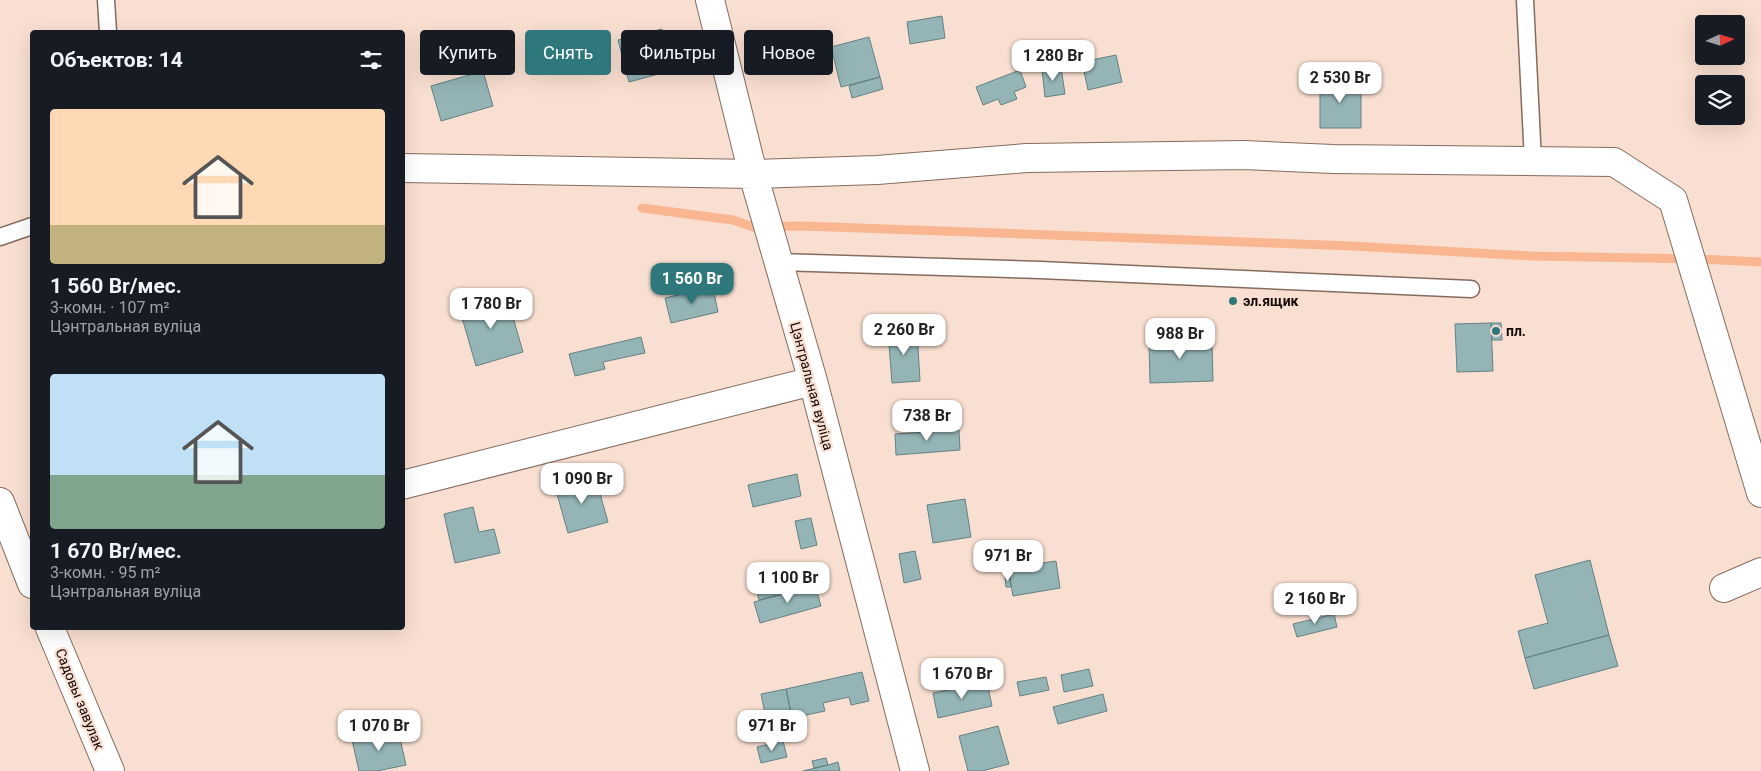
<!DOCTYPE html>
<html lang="ru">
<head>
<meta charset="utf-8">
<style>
	body { margin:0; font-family:Roboto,sans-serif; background:#242831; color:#f1f3f6; height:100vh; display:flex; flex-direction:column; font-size:19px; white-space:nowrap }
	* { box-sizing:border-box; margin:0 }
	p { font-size:16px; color:#9ea1a6 }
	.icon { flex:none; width:28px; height:28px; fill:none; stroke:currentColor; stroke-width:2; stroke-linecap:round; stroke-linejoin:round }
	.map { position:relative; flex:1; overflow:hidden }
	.details { position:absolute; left:30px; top:30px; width:375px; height:600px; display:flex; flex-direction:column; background:#171b24; border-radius:5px; box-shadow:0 5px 20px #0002 }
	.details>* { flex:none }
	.guide { position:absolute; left:420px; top:30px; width:475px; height:45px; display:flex; gap:10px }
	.needle { width:32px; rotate:86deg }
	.controls { position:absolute; left:1695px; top:15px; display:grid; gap:10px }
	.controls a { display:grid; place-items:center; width:50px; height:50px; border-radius:5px; background:#171b24; box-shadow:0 5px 20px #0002; font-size:25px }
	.price { position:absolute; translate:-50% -42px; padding:0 11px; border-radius:10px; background:#fff; color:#222; font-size:16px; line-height:32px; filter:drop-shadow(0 1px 2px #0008) }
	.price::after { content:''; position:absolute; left:50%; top:30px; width:15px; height:11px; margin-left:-8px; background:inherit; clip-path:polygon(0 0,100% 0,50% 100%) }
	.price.selected { background:#2e787b; color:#fff }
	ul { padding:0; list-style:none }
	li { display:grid; align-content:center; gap:10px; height:265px; padding:0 20px }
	li span { display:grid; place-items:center; height:155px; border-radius:5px; color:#555 }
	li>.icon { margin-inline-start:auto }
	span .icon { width:90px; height:90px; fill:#fffc; stroke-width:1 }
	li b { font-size:21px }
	h2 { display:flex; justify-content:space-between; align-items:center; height:60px; padding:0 20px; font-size:21px }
	.chip { padding:0 18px; border-radius:5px; background:#171b24; box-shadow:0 5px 20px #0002; font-size:18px; line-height:45px }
	.chip.selected { background:#2e787b; color:#fff }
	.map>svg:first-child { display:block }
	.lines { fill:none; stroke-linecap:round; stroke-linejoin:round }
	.stream { stroke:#fab691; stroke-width:9 }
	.building { fill:#94b4b6; stroke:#638283 }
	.lane-casing { stroke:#836c5f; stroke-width:19 }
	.street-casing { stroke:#836c5f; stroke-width:30 }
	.secondary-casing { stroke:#836c5f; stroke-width:30 }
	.lane { stroke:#fff; stroke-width:16 }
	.street { stroke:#fff; stroke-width:28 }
	.secondary { stroke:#fff; stroke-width:28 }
	.poi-dot { fill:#2e787b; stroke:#f9dfd1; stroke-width:2 }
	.labels { text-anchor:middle; stroke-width:4.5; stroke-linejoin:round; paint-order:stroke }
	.poi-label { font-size:14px; font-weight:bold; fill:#150c08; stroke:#f9dfd1; text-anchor:start }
	.street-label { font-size:14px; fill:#150c08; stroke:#f9dfd1 }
</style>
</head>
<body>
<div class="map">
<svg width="1761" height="771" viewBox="0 0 1761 771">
	<rect width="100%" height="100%" fill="#f9dfd1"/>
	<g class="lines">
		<path class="stream" d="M642,208l91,12 20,7 50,-1 549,20 180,10 167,3 62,3"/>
	</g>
	<path class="building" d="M942,16l3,22 -35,6 -3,-22z
		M662,29l11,41 -44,12 -11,-42z
		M869,37l11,40 -39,10 -10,-40z
		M1116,55l6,27 -34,8 -6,-28z
		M1061,67l4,27 -20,3 -3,-27z
		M1020,70l6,17 -12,5 3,7 -16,6 -3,-6 -15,6 -7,-18z
		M483,71l10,35 -52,15 -10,-35z
		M880,77l3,12 -31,9 -3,-12z
		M1320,81h41v47h-41z
		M713,287l5,25 -47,11 -6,-25z
		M506,293l17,59 -47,14 -17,-59z
		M1491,323l2,48 -36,1 -2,-48z
		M1491,323h10l1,17h-10z
		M1177,328l1,9h14v7h20l1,37 -63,2 -1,-41h12v-13z
		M917,330l3,51 -28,2 -4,-51z
		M641,337l4,16 -42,9 2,7 -30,7 -6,-22z
		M959,430l1,20 -64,5 -1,-21z
		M797,474l4,22 -48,11 -5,-22z
		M595,476l13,46 -40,11 -13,-46z
		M965,499l6,38 -38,6 -6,-38z
		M473,507l6,25 15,-3 6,24 -45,10 -11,-49z
		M811,518l6,27 -16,4 -6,-28z
		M915,551l6,28 -17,4 -5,-29z
		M1590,560l19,75 -84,23 -7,-27 30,-8 -13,-48z
		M1056,561l4,27 -47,8 -5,-28z
		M806,573l4,14 -51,13 -3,-13z
		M1010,576l1,11h-5l-1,-10z
		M815,585l6,21 -61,17 -6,-21z
		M1334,614l3,13 -40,10 -4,-13z
		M1609,635l9,31 -84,23 -9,-31z
		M1089,669l4,17 -29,6 -3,-17z
		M862,672l7,29 -18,4 -2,-8 -26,6 2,8 -33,7 -6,-29z
		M1046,677l3,13 -29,6 -3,-14z
		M987,682l5,24 -54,12 -5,-25z
		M786,689l6,29 -25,5 -6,-29z
		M1103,694l4,17 -49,13 -5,-17z
		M998,726l11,38 -27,7h-14l-9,-35z
		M398,730l8,35 -29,6h-18l-7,-31z
		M783,741l4,16 -26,6 -4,-16z
		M826,758l2,7 -14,3 -2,-7z
		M838,762l2,9h-37l25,-6z"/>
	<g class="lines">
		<g class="lane-casing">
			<path id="lane" d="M106,0l2,32
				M1525,0l8,161
				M0,237l32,-11
				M778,262l262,8 431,19"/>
		</g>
		<g class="street-casing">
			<path id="street" d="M710,0l43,174 60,207 102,390
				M402,168l351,6 124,-4 150,-12 217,-3 89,4 281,3 59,38 88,293
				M402,485l411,-104
				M1724,588l37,-16"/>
		</g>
		<g class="secondary-casing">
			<path id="secondary" d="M0,502l32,82
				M50,628l60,143"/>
		</g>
		<use href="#lane" class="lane"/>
		<use href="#street" class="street"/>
		<use href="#secondary" class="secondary"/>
	</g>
	<g class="poi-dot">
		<circle cx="1233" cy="301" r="5"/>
		<circle cx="1496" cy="331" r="5"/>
	</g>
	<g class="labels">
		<g class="poi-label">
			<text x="1243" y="306">эл.ящик</text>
			<text x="1506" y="336">пл.</text>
		</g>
		<g class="street-label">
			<text transform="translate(812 386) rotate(75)" y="5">Цэнтральная вуліца</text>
			<text transform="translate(80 699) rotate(68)" y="5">Садовы завулак</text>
		</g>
	</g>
</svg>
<div class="controls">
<a><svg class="needle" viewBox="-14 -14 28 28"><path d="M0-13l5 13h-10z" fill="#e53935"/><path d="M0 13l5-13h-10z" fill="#9ea1a6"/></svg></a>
<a><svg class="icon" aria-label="layers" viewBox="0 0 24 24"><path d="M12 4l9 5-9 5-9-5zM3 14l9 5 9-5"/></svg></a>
</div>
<b class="price" style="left:1053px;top:82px">1 280 Br</b>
<b class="price" style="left:1340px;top:104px">2 530 Br</b>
<b class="price selected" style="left:692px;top:305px">1 560 Br</b>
<b class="price" style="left:491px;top:330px">1 780 Br</b>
<b class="price" style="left:904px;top:356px">2 260 Br</b>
<b class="price" style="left:1180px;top:360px">988 Br</b>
<b class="price" style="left:927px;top:442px">738 Br</b>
<b class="price" style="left:582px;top:505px">1 090 Br</b>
<b class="price" style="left:1008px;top:582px">971 Br</b>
<b class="price" style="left:788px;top:604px">1 100 Br</b>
<b class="price" style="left:1315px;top:625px">2 160 Br</b>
<b class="price" style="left:962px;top:700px">1 670 Br</b>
<b class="price" style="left:379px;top:752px">1 070 Br</b>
<b class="price" style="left:772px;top:752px">971 Br</b>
<div class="guide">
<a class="chip">Купить</a>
<a class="chip selected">Снять</a>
<a class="chip">Фильтры</a>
<a class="chip">Новое</a>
</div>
<section class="details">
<h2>Объектов: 14<svg class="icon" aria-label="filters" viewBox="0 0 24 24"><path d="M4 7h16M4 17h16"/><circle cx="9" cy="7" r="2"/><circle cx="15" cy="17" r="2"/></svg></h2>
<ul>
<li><span style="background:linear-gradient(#ffd9b3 75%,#c2b280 0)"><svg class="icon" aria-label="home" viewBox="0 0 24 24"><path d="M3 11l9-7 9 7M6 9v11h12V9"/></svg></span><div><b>1 560 Br/мес.</b><p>3-комн. · 107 m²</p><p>Цэнтральная вуліца</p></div></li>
<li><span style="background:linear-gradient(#bfe0f5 65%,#7fa58c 0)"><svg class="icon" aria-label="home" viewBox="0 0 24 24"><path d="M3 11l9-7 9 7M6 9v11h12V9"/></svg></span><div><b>1 670 Br/мес.</b><p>3-комн. · 95 m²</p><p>Цэнтральная вуліца</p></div></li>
</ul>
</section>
</div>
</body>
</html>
